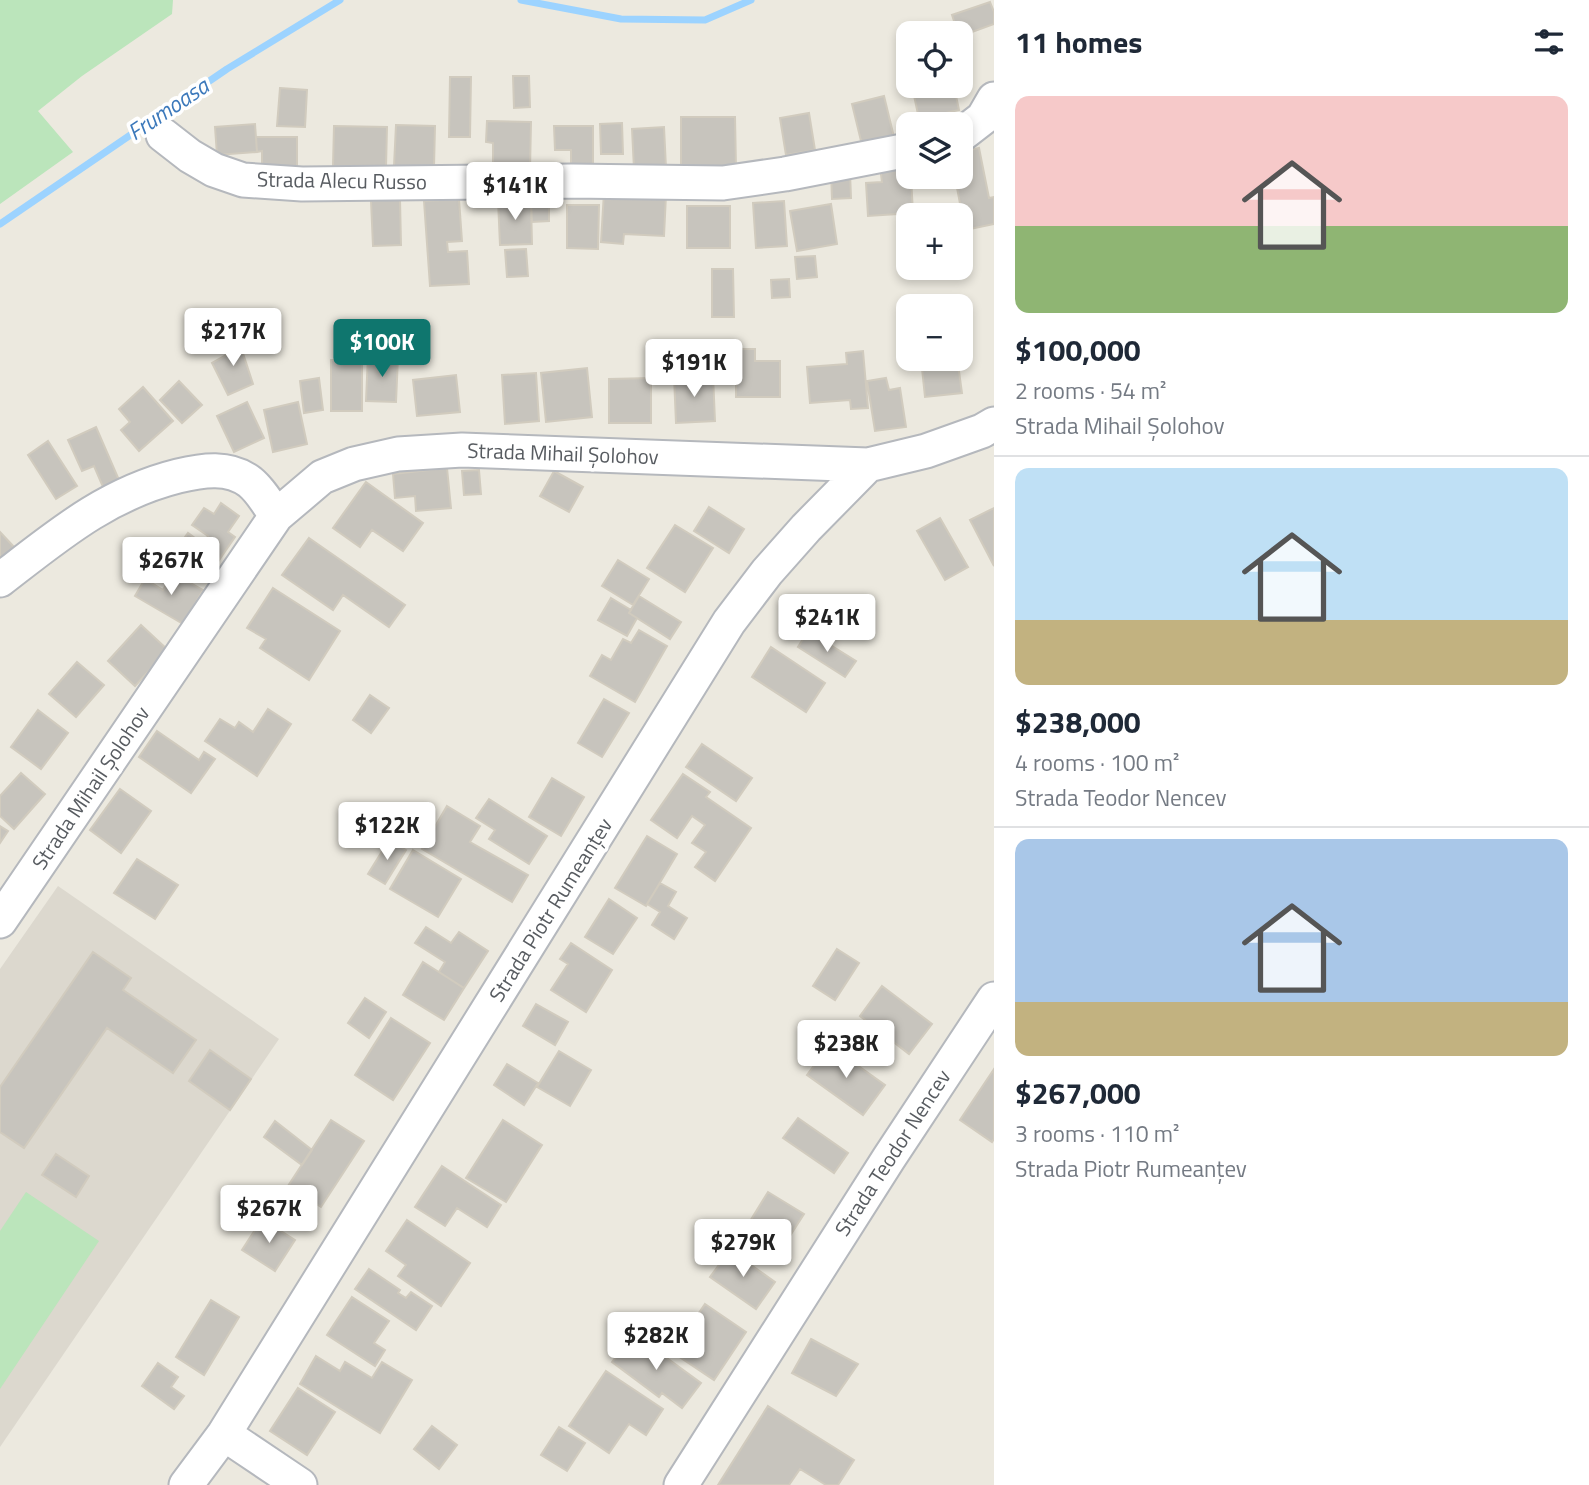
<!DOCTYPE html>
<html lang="en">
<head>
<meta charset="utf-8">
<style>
	body { margin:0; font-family:"Titillium Web",sans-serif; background:#f6f6f7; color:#1f2937; height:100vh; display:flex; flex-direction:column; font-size:26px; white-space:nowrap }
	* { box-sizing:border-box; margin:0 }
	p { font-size:23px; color:#747a83 }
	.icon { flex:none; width:38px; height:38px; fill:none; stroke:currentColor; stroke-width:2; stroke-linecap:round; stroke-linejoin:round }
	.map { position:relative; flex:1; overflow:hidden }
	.details { display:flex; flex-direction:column; background:#fff; width:595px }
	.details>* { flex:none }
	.buttons { position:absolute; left:896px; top:21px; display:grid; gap:14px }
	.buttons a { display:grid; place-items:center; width:77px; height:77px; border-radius:14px; background:#fff; box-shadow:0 4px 10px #0003; font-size:35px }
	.price { position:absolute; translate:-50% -60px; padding:0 16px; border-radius:7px; background:#fff; color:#222; font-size:23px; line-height:46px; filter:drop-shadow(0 2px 4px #0008) }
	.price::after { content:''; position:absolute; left:50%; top:42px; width:21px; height:16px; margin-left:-10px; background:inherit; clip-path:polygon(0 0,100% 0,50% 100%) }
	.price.current { background:#0f766e; color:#fff }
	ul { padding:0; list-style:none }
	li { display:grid; align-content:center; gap:14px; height:371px; padding:0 21px }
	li+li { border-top:2px solid #e0e1e3 }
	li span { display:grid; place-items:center; height:217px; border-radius:14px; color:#555 }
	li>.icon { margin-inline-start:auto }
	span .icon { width:126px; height:126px; fill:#fffc; stroke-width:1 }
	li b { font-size:30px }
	h2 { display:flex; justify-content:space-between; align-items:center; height:84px; padding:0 21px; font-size:30px }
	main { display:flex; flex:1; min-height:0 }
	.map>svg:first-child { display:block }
	.education { fill:#dcd8ce }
	.green { fill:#bbe5bb }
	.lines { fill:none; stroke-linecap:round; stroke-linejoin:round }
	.stream { stroke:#9cd3ff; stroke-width:7 }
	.building { fill:#c7c4bd; stroke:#d1cbbe; stroke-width:2 }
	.minor-casing { stroke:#b5b8bd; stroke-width:37 }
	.minor { stroke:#fff; stroke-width:33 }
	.labels { text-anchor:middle; stroke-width:7; stroke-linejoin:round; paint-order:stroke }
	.street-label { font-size:21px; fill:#585c61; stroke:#fff }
	.water-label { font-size:23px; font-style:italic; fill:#3c79bb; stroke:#fff }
</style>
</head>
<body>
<main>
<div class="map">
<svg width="994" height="1485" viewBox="0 0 994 1485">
	<rect width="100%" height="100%" fill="#ece9df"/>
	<path class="education" d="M58,886l221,153 -279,408v-478z"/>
	<path class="green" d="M0,0h173l-1,14 -90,62 -44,35 35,41 -73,52z
		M26,1192l73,49 -99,148v-158z"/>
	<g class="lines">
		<path class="stream" d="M521,0l100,19 84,1 46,-20
			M0,224l227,-155 113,-69"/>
	</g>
	<path class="building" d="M990,2l4,10v12l-33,12v-3h-3l-6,-18z
		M513,76h16l1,31 -16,1z
		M450,77h21l-1,60h-21z
		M912,86h42l5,24 -40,9z
		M280,88l27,2 -2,37 -28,-1z
		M884,96l10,41 -32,8 -10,-41z
		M809,113l6,37 -29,5 -6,-37z
		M681,117h54l1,51h-55z
		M487,121l44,1 -1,48h-37v-27l-7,-1z
		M622,123l1,31h-22l-1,-30z
		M255,124l2,28 -40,3 -2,-28z
		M396,125l39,1 -1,41 -40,-1z
		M334,126l53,1 -1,40 -53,-1z
		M554,126h39v38h-22v-14h-16z
		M664,127l2,41 -32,1 -2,-40z
		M256,137h41v29h-35v-15l-5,1z
		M979,148l10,50 5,-1v27l-29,6 -10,-53h6v-25z
		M908,164v13h3l2,36 -45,3 -2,-33 16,-1 -2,-15z
		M850,172l1,26 -19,1 -1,-26z
		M527,191h22v30l-17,1 -1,-19h-4z
		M604,192l62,3 -2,41 -40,-2 -1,10 -22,-2z
		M527,198v5h4l1,41 -32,1 -2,-45z
		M400,199l1,46 -28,1 -2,-45z
		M459,199l3,42 -15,1 1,10 19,-1 2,33 -39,2 -6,-85z
		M784,201l3,45 -31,2 -3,-45z
		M831,204l6,40 -40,7 -7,-40z
		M567,205h32l-1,44 -31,-1z
		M687,206h43v42h-43z
		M526,249l2,27 -21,1 -2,-27z
		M815,256l2,21 -20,2 -2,-22z
		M712,269h21l1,48h-22z
		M789,279l1,18 -18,1 -1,-18z
		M961,336h2l3,27 -8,1 4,29 -37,4 -4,-38h40z
		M238,338l15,46 -25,11 -16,-32 14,-8 -5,-11z
		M736,349h19v12h25v36h-44z
		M863,351l5,57 -17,1 -1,-9 -40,3 -3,-36 40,-3 -1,-11z
		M368,355l30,2 -2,45 -30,-1z
		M331,360h31v51h-31z
		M587,368l5,49 -46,5 -5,-49z
		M536,373l3,48 -34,3 -3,-49z
		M456,375l4,37 -43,4 -4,-36z
		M713,375l2,46 -39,2 -2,-47z
		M319,378l4,32 -19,3 -4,-32z
		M651,378v45h-42v-44z
		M886,378l3,12 11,-2 6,39 -31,4 -8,-50z
		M179,381l23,24 -20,18 -22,-23z
		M143,387l30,34 -34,30 -18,-21 9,-8 -11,-13z
		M247,402l17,36 -30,14 -17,-36z
		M298,402l9,42 -34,8 -9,-42z
		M96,427l23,53 -16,7 -9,-21 -12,5 -14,-31z
		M48,441l29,45 -21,13 -28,-44z
		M447,468l4,40 -35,3 -1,-15 -20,2 -2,-24z
		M479,470l2,24 -17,1 -2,-24z
		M554,471l29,16 -14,25 -29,-16z
		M366,482l57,41 -20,28 -31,-21 -12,17 -27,-19z
		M221,503l18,13 -11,16 7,5 -29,42 -34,-24 16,-22 15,11 5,-8 -16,-11 12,-17 10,6z
		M709,507l35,22 -15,24 -35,-22z
		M994,508v58l-24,-46z
		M940,518l28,49 -23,13 -28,-49z
		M675,525l38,23 -28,44 -38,-24z
		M0,532l15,16 -15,14z
		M309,538l96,67 -16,22 -46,-32 -10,15 -51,-35z
		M618,560l31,19 -16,26 -31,-19z
		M173,573l30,17 -20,34 -48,-28 10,-17 18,11z
		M273,588l67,43 -31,49 -49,-32 6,-9 -19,-11z
		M639,596l42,26 -11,17 -41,-26z
		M611,598l20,12 -2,3 8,5 -10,18 -29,-16z
		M141,625l27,25 -33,36 -27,-25z
		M639,630l28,16 -32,56 -45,-26 12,-21 9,5 12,-21 8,4z
		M808,631l48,30 -11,16 -47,-30z
		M771,647l54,36 -19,29 -54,-35z
		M77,662l27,23 -28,32 -27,-23z
		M370,695l19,13 -18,25 -18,-13z
		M604,699l25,14 -27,44 -24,-14z
		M268,709l23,15 -34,52 -52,-35 15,-22 15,9 4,-6 14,10z
		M38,710l30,23 -27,36 -30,-22z
		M157,731l42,29 5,-8 11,7 -24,34 -52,-36z
		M702,744l50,34 -16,23 -50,-34z
		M21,773l24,21 -31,35 -14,-13v-20z
		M683,774l27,18 -4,5 45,31 -36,53 -20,-14 11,-15 -14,-9 13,-18 -13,-9 -15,22 -26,-18z
		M552,778l32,19 -23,39 -32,-19z
		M120,789l31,22 -30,42 -31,-23z
		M489,799l58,37 -18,28 -40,-25 6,-9 -19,-12z
		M447,806l33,20 -10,16 58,33 -16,27 -90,-53z
		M0,826l8,5 -8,12z
		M647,836l30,18 -31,52 -31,-18z
		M389,840l17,10 -21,34 -17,-10z
		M413,850l48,29 -23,38 -48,-28z
		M137,859l41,26 -23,34 -41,-26z
		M660,883l16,9 -8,14 19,12 -13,21 -22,-14 8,-13 -13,-8z
		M609,899l28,19 -24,36 -28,-17z
		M426,927l25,16 8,-11 29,19 -24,37 -25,-16 6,-10 -30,-19z
		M571,943l41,27 -26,42 -35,-22 17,-26 -8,-5z
		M837,949l22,14 -24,37 -22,-14z
		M93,952l38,26 -8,12 73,50 -23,33 -66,-45 -83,120 -24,-16v-45z
		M423,962l41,26 -20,32 -41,-25z
		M882,986l50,38 -23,30 -49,-38z
		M365,998l21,14 -17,26 -21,-15z
		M536,1004l32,18 -13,23 -32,-19z
		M391,1018l39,25 -37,57 -38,-25z
		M829,1045l56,40 -22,30 -56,-40z
		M210,1050l41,29 -21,31 -41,-29z
		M559,1051l32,19 -21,36 -33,-19z
		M507,1064l31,19 -14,22 -30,-20z
		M994,1069v70l-2,3 -32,-22z
		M798,1118l50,35 -14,20 -51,-35z
		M331,1120l33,21 -43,66 -33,-21z
		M503,1120l39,25 -36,57 -40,-24z
		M275,1121l37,29 -10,15 -38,-28z
		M56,1154l33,22 -13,21 -34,-22z
		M442,1166l59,39 -14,22 -30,-19 -12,18 -30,-19z
		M768,1192l36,22 -25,39 -35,-22z
		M262,1219l33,21 -20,31 -33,-21z
		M407,1220l63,43 -29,43 -43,-30 8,-11 -20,-14z
		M730,1250l45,32 -19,27 -46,-32z
		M369,1269l31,21 -2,3 8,5 5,-6 21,14 -16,24 -61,-41z
		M352,1297l37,24 -15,22 11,7 -10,16 -48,-31z
		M211,1300l28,17 -35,58 -28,-18z
		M705,1304l41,28 -32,48 -54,-36 20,-29 12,8z
		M634,1334l67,49 -19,25 -20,-15 -3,4 -47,-35z
		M811,1339l47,25 -22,32 -44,-23z
		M316,1356l24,15 5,-9 27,16 10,-16 30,18 -32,53 -80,-49z
		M158,1363l20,14 -7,10 13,9 -10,13 -32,-23z
		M606,1371l57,38 -17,26 -17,-11 -20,29 -40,-27z
		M298,1388l37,24 -28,43 -37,-24z
		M768,1406l86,54 -16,25h-12l-26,-16 -11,16h-71z
		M432,1426l25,19 -18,24 -25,-20z
		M559,1427l26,16 -18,28 -26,-16z"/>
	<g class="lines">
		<g class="minor-casing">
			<path id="minor" d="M163,135l27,21 24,14 29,10 59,4 269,-3 152,2 62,-9 123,-24
				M961,135l22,-17 11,-19
				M0,580c57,-44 106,-86 178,-104 25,-6 51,-10 72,6 11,9 19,23 26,34
				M0,921l276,-405 46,-39 32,-13 44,-10 64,-4 406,15
				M224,1434l76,51
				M186,1485l38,-51 505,-812 38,-50 39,-44 62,-63 58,-14 56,-20 12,-7
				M681,1485l208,-327 105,-159"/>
		</g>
		<use href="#minor" class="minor"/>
	</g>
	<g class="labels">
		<g class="street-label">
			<text transform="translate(342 181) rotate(1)" y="7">Strada Alecu Russo</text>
			<text transform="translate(563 454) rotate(2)" y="7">Strada Mihail Șolohov</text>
			<text transform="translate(91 788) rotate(-56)" y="7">Strada Mihail Șolohov</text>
			<text transform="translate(551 910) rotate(-58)" y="7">Strada Piotr Rumeanțev</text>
			<text transform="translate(893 1153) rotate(-57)" y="7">Strada Teodor Nencev</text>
		</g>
		<g class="water-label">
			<text transform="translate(168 109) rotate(-34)" y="8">Frumoasa</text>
		</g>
	</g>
</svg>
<div class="buttons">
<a><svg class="icon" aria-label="locate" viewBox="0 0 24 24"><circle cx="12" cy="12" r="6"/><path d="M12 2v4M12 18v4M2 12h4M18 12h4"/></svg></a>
<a><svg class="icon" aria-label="layers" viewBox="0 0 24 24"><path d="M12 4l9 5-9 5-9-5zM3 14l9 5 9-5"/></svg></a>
<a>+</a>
<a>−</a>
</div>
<b class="price" style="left:515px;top:222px">$141K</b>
<b class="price" style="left:233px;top:368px">$217K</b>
<b class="price current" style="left:382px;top:379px">$100K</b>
<b class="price" style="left:694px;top:399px">$191K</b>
<b class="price" style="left:171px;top:597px">$267K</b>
<b class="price" style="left:827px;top:654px">$241K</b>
<b class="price" style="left:387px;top:862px">$122K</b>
<b class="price" style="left:846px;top:1080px">$238K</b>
<b class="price" style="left:269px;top:1245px">$267K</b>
<b class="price" style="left:743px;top:1279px">$279K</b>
<b class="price" style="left:656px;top:1372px">$282K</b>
</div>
<section class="details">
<h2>11 homes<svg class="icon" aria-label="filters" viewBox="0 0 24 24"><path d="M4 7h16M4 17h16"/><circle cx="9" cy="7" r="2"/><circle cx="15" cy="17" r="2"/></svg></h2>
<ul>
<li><span style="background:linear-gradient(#f6c9c9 60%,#8fb573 0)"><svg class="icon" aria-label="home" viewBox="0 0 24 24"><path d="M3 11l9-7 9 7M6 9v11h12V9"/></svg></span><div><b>$100,000</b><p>2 rooms · 54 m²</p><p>Strada Mihail Șolohov</p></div></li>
<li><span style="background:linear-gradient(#bfe0f5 70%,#c2b280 0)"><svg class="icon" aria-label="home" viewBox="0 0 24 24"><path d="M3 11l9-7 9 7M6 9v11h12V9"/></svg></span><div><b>$238,000</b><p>4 rooms · 100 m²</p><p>Strada Teodor Nencev</p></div></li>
<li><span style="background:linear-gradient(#a9c7e8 75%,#c2b280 0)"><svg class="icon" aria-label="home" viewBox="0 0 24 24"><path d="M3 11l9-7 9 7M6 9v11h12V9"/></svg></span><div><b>$267,000</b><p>3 rooms · 110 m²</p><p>Strada Piotr Rumeanțev</p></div></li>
</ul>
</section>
</main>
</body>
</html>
